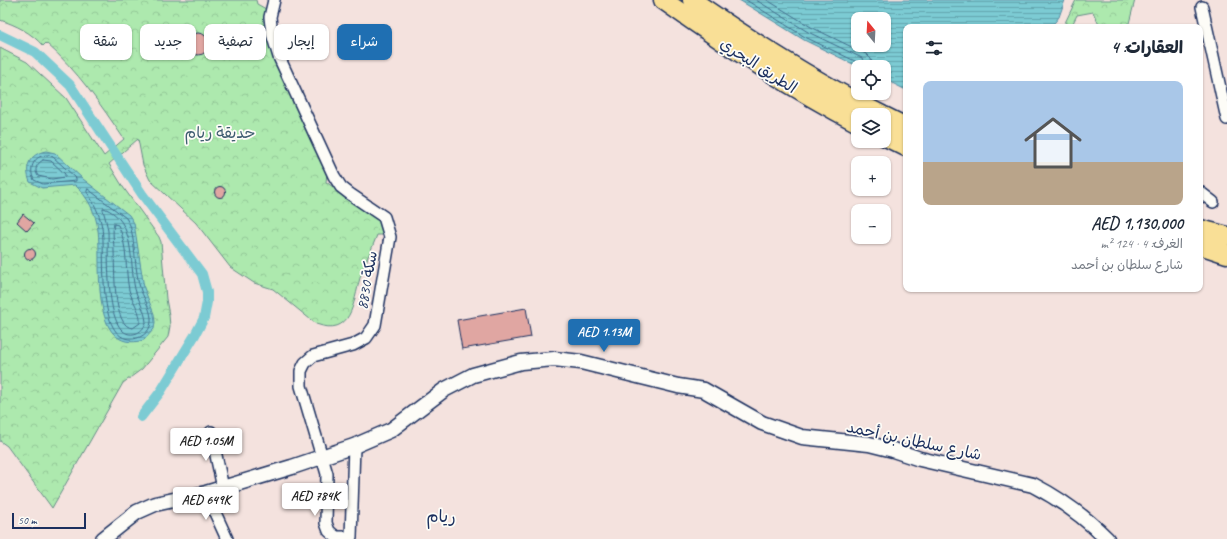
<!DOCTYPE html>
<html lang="ar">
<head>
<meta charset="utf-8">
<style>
	body { margin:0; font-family:Caveat,"Playpen Sans Arabic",sans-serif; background:#f6f6f7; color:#1f2937; direction:rtl; height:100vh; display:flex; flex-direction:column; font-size:15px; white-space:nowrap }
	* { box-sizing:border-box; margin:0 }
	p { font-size:13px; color:#747a83 }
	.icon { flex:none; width:22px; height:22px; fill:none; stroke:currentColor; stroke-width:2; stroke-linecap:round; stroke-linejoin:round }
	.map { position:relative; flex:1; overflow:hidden; direction:ltr }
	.sheet { position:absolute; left:903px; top:24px; width:300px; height:268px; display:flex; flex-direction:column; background:#fff; border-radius:8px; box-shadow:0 1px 3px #0004; direction:rtl }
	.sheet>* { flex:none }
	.banner { position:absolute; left:12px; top:24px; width:380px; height:36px; direction:rtl; display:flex; gap:8px }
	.needle { width:26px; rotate:342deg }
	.fabs { position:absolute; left:851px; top:12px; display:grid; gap:8px }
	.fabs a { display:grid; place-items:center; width:40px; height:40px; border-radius:8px; background:#fff; box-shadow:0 1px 3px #0004; font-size:20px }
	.scale { position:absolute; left:12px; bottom:10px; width:74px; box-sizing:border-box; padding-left:4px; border:2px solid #1b2f5e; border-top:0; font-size:11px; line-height:14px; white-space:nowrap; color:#1b2f5e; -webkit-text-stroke:3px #fdfcf7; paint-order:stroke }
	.price { position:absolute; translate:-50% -34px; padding:0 9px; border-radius:4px; background:#fff; color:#222; font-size:13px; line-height:26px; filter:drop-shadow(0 1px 2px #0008) }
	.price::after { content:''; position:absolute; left:50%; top:24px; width:12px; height:9px; margin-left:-6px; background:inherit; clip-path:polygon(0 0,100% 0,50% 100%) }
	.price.active { background:#1f6fb2; color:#fff }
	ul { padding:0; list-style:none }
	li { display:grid; align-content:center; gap:8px; height:212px; padding:0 20px }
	li span { display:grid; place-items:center; height:124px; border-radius:8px; color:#555 }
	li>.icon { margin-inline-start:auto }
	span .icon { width:72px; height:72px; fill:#fffc; stroke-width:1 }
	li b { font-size:17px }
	h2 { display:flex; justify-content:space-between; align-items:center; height:48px; padding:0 20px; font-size:17px }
	.pill { padding:0 14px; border-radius:8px; background:#fff; box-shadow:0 1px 3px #0004; font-size:14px; line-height:36px }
	.pill.active { background:#1f6fb2; color:#fff }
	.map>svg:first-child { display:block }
	.forest { fill:url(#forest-crowns); stroke:#648c86 }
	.water { fill:url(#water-rules); stroke:#558da4; fill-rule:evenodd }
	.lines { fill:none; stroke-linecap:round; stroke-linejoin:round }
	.shore { stroke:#416d8d; stroke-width:1 }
	.canal { stroke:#7bcbd3; stroke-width:10 }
	.building { fill:#e0a6a2; stroke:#1b2f5e }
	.minor-casing { stroke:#1b2f5e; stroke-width:14 }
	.tertiary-casing { stroke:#1b2f5e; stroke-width:17 }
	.primary-casing { stroke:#1b2f5e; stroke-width:21 }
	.minor { stroke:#fdfcf7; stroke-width:11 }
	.tertiary { stroke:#fdfcf7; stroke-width:14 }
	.primary { stroke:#f9df96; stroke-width:18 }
	.labels { text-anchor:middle; stroke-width:3.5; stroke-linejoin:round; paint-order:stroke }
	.street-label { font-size:16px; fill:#1b2f5e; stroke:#fdfcf7 }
	.park-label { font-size:16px; fill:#405e72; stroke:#fdfcf7 }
	.neighbourhood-label { font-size:17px; fill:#1b2f5e; stroke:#fdfcf7 }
</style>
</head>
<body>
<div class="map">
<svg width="1227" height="539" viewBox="0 0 1227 539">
	<defs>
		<pattern id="forest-crowns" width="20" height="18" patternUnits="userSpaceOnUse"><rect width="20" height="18" fill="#ade9ae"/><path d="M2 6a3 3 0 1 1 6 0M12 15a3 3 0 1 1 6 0" fill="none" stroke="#94c898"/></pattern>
		<pattern id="water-rules" width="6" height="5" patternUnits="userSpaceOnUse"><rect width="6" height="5" fill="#7bcbd3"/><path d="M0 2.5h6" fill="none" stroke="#64a5ae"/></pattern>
	</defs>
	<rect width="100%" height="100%" fill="#f4e2de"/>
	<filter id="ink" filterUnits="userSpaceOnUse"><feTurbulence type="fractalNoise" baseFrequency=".025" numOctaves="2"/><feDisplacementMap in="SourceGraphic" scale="8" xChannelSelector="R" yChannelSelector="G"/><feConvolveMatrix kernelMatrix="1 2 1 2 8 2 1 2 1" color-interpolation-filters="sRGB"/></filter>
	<g filter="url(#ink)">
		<path class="forest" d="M0,0h256l1,4 9,5 -2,17 5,18 58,129 -1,9 54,37 4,16h-7c-5,14 -13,29 -17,43 -7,25 -8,59 -44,46l-43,-35 -19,-6 -24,-16 -34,-44 -46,-43 -7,-15 -5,-26 -29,25 14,23 36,50 2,5 5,57 3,16 1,11 -2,11 -26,32 -19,14 -71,125 -45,-62 -7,-5v-393l27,14 39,36 38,58 20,-17c-23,-34 -47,-69 -78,-96l-3,3c-11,-13 -27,-21 -43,-26z
			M1076,0h59l-7,27h-28l-7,-15 -16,3 -6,12h-8z"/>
		<path class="water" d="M739,0h326l-6,17 -8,10h-145v63l-22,-11v-12h-25l-55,-27zM858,19h26v26h-26z
			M46,151l9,2 28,26 46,36 5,8 10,65 10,26 1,8 -1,7 -10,11c-56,16 -42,-79 -46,-110 -2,-17 -10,-33 -23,-45l-33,3 -12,-6c-6,-15 -1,-28 16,-31z"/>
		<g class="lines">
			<path class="shore" d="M746,0l59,37 54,26 3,4
				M756,0l52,32 54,26 5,9
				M767,0l44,27 55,27 5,5 2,8
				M49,155l4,2 23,21v3l-33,3 -9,-4c-6,-12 0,-26 15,-25z
				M43,160l8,1 14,13v3l-13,2 -14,-3c-4,-6 -2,-12 5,-16z
				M88,189l38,29 4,7c6,21 4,45 11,66 4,9 11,21 10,31 -1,11 -12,18 -22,17 -33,-3 -23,-88 -27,-111 -2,-14 -8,-25 -15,-36z
				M104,208c32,12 25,54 31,81 3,11 10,21 11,33 -1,4 -4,9 -9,11 -34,13 -28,-85 -29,-102 -1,-7 -3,-14 -5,-21z
				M114,224l4,1c10,19 7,45 11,65 3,11 12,21 11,33l-7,5c-21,0 -18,-62 -19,-77 0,-8 -2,-20 0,-27z"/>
			<path class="canal" d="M0,35l35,17 35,33 72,109 60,80 5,18v10l-3,16 -9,17 -34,56 -20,26"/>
		</g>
		<path class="building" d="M187 44a11 11 0 1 1 22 0a11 11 0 1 1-22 0Z
			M214.5 192a5.5 5.5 0 1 1 11 0a5.5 5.5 0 1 1-11 0Z
			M23,214l11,9 -7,8 -10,-9z
			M24.5 254a5.5 5.5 0 1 1 11 0a5.5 5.5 0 1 1-11 0Z
			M526,308l5,29 -69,12 -5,-29z"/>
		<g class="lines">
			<g class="minor-casing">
				<path id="minor" d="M274,0l-4,17 2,17 7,23 55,119 7,11 9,7 34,23 6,20 -15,88 -9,13 -13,7 -40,11 -8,7 -4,8v15l26,88 -1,49 3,8 7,6h15l3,-91
					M1202,7l25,112
					M1200,192l13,10
					M211,432l12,56
					M206,493l21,46"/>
			</g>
			<g class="tertiary-casing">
				<path id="tertiary" d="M103,539l34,-27 18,-8 51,-11 86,-26 62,-21 37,-16 53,-40 29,-15 48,-13 33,-3 27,3 97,24 26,4 58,33 40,14 67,7 24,6 27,9 113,26c27,14 53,33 74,54"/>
			</g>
			<g class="primary-casing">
				<path id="primary" d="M663,0c63,45 126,87 195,123
					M692,0c61,42 123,82 190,115
					M884,116l22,11
					M884,136l22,11
					M1200,229l27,7
					M1200,245l27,9"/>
			</g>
			<use href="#minor" class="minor"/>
			<use href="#tertiary" class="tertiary"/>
			<use href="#primary" class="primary"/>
		</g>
	</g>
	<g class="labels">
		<g class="street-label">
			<text transform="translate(759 65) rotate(33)" y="6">الطريق البحري</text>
			<text transform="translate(366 280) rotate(-80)" y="6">سكة 8830</text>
			<text transform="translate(914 440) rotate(12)" y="6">شارع سلطان بن أحمد</text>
		</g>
		<g class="park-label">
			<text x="220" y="138">حديقة ريام</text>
		</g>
		<g class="neighbourhood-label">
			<text x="441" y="522">ريام</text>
		</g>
	</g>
</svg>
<div class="fabs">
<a><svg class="needle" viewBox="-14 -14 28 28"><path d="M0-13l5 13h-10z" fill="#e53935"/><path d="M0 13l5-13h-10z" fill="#747a83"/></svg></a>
<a><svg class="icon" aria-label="locate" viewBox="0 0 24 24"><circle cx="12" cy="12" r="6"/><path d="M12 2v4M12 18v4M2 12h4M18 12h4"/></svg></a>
<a><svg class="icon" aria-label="layers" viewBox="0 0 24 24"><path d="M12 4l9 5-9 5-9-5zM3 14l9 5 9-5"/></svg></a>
<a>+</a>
<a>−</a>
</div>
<div class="scale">50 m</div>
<b class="price active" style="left:604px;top:353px">AED 1.13M</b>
<b class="price" style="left:206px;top:462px">AED 1.05M</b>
<b class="price" style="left:315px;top:517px">AED 784K</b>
<b class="price" style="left:206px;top:521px">AED 649K</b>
<div class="banner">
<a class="pill active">شراء</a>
<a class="pill">إيجار</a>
<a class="pill">تصفية</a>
<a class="pill">جديد</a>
<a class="pill">شقة</a>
</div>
<section class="sheet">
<h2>العقارات: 4<svg class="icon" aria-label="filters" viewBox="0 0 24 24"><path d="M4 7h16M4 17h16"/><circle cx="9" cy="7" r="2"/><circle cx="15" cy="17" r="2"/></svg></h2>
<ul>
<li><span style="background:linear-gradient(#a9c7e8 65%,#b9a48a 0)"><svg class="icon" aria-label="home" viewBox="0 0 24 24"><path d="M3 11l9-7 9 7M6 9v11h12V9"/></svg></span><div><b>AED 1,130,000</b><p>الغرف: 4 · 124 m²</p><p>شارع سلطان بن أحمد</p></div></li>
</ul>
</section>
</div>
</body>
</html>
